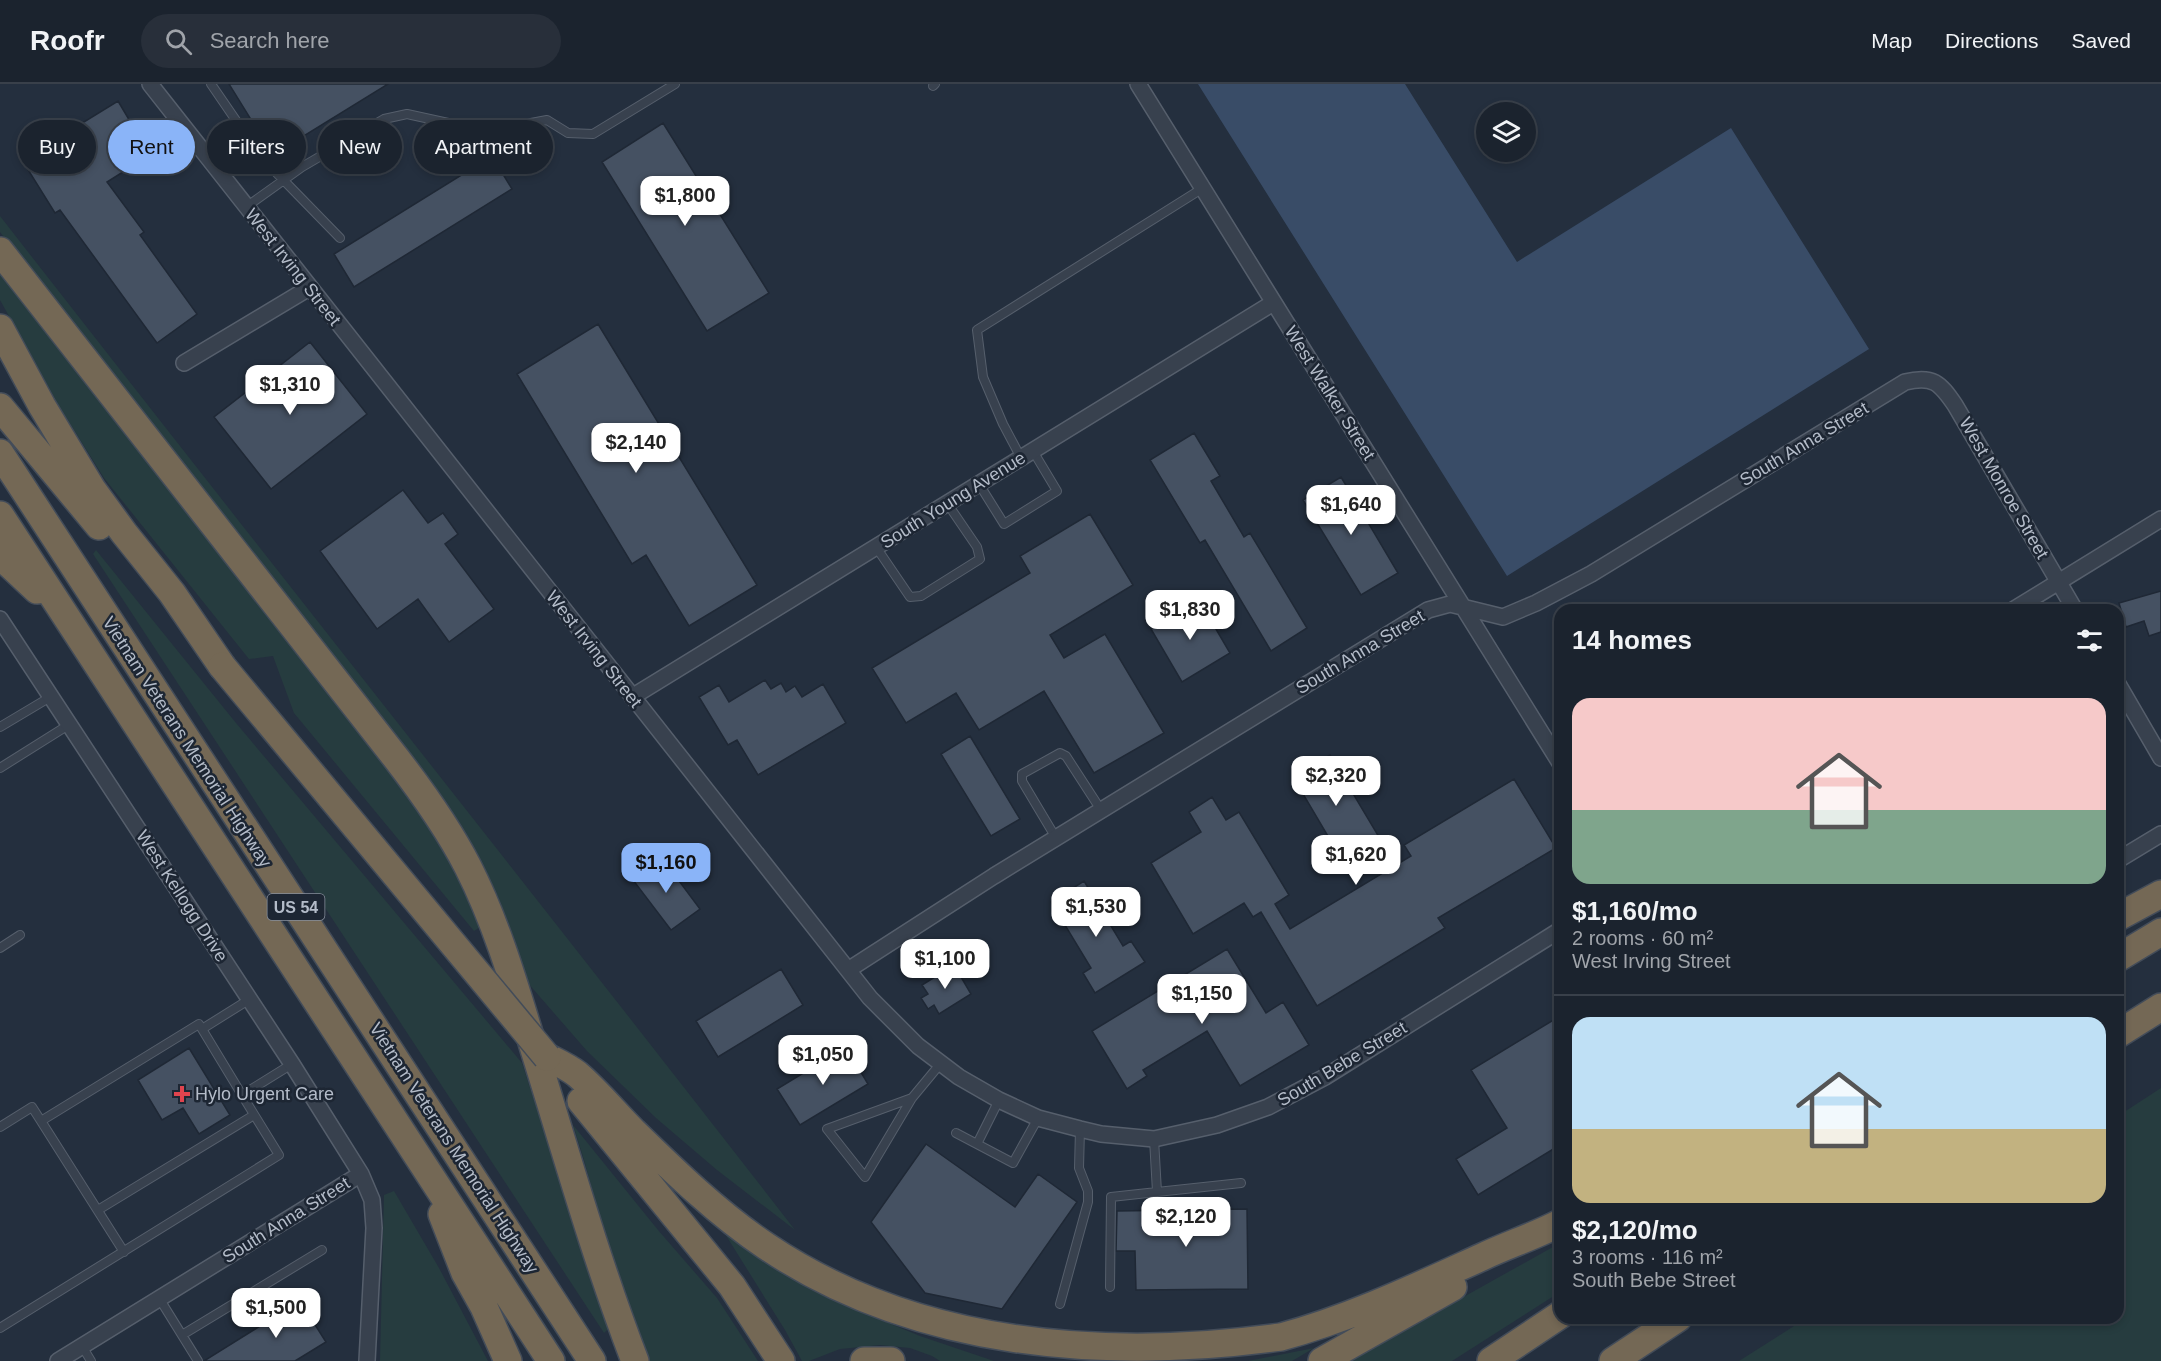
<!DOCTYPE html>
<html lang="en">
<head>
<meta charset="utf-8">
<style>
	body { margin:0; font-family:Helvetica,sans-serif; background:#282f3a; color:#f1f3f6; height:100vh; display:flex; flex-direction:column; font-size:22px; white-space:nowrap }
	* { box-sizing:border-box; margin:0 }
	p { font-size:20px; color:#a0a4aa }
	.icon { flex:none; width:33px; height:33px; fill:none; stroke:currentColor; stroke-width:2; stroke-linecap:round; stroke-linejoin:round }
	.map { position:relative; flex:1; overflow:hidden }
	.details { position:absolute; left:1554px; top:520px; width:570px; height:720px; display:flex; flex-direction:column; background:#1b232e; border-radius:18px; box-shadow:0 3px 9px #0003,0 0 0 2px #39404a }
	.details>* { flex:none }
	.banner { position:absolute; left:18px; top:36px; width:570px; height:54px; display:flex; gap:12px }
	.controls { position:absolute; left:1476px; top:18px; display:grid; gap:12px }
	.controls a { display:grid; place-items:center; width:60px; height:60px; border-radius:50%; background:#1b232e; box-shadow:0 3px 9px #0003,0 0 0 2px #39404a; font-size:30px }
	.price { position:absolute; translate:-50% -51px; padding:0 14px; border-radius:12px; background:#fff; color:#222; font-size:20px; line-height:39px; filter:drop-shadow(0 2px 3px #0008) }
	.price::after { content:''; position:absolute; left:50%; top:36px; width:18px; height:14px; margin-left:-9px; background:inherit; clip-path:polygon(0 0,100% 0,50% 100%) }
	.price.active { background:#8ab4f8; color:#111 }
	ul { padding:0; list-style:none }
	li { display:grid; align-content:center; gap:12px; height:318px; padding:0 18px }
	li+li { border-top:2px solid #39404a }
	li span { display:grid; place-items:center; height:186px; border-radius:18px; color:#555 }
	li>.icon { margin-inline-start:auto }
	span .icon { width:108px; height:108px; fill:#fffc; stroke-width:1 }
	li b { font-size:26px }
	h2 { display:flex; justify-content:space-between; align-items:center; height:72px; padding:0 18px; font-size:26px }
	.tag { padding:0 21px; border-radius:27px; background:#1b232e; box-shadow:0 3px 9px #0003,0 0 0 2px #39404a; font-size:21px; line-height:54px }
	.tag.active { background:#8ab4f8; color:#111 }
	header { display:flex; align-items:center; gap:36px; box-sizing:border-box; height:84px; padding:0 30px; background:#1b232e; border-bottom:2px solid #39404a }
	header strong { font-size:28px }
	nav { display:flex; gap:33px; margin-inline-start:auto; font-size:21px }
	.search { width:420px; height:54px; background:#282f3a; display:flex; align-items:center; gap:15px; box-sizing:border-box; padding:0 21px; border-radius:33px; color:#a0a4aa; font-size:22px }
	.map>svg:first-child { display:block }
	.green { fill:#263c3f }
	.water { fill:#394c67 }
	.building { fill:#455162; stroke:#1f2835; stroke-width:1.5 }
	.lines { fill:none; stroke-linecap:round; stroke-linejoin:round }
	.service-casing { stroke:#565f6c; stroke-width:10 }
	.minor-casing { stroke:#565f6c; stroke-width:18 }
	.motorway-casing { stroke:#434c59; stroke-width:30 }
	.service { stroke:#38414e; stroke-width:8 }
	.minor { stroke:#38414e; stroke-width:15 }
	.motorway { stroke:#746855; stroke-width:27 }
	.motorway-bridge-casing { stroke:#434c59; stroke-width:30; stroke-linecap:butt }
	.motorway-bridge { stroke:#746855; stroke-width:27 }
	.health-dot { fill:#e0444e; stroke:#1d2633; stroke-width:2 }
	.labels { text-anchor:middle; stroke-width:5; stroke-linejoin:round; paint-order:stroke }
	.shield { fill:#1d2633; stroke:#878f9c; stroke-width:1.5 }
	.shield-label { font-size:16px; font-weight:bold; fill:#b4bcc9 }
	.street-label { font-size:18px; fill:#b4bcc9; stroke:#1d2633 }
	.poi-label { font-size:18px; fill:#b4bcc9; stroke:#1d2633; text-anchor:start }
</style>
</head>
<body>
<header>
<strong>Roofr</strong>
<div class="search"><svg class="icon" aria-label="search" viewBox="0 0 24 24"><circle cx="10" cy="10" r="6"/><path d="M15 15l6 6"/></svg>Search here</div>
<nav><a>Map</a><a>Directions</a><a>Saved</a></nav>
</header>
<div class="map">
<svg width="2161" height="1277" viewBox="0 0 2161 1277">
	<rect width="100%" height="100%" fill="#242f3e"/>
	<path class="green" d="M0,132c264,339 532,675 795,1014l-78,-60 -61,-52 -69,-67 -60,-69 -29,-85 -38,-67 -129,-173 -331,-425z
		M0,184l429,553 33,59 21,45 -9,6 -180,-218 -21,-57 -24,3 -145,-181 -45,-72 -59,-106z
		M96,466l140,173 286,340 87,265 -5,5 -511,-779z
		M2161,1004v273h-422l66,-42 313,-1v-202z
		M573,1041l85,105 59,68 41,63h-108l-29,-67 -37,-134z
		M394,1107l45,77 49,93h-108l4,-166z
		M717,1137l45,36 66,41 92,38 74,25h-54l-8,-5 -22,-8 -30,-3 -40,4 -31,12h-7l-17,-31z
		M1560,1159v49l-108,69h-103z
		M1314,1264l-22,13h-44z"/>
	<path class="water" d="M1198,0h207l112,178 214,-134 138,221 -362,227z"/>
	<path class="building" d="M229,0h159l-115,71z
		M118,17l32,54 -43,27 37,50 -4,3 57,79 -40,29 -97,-133 -5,3 -33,-53z
		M663,39l106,170 -62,38 -105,-169z
		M492,72l20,33 -158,98 -20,-33z
		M598,240l159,261 -68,41 -43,-71 -14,9 -115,-190z
		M310,258l57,72 -96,75 -57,-72z
		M1194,349l26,43 -9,5 33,56 6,-4 57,95 -36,23 -66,-111 -5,3 -50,-83z
		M1341,393l57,96 -37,22 -58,-95z
		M403,406l25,33 15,-10 15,21 -13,10 49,65 -45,33 -31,-43 -41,30 -57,-78z
		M1090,430l43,71 -83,50 14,23 41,-24 59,99 -70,40 -50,-82 -65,39 -23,-37 -50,30 -34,-55 158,-95 -10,-17z
		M2161,507v41l-12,4 -5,-15 -18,6 -7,-24z
		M1199,516l31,53 -48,29 -31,-53z
		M765,596l6,9 10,-6 5,9 9,-6 7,11 21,-13 23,39 -88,52 -21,-35 -9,5 -29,-48 20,-12 10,17z
		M970,652l50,83 -29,17 -50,-82z
		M1330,671l49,82 -37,23 -49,-83z
		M1514,695l42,69 -118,70 7,10 -128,78 -56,-94 -8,5 -9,-14 -51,31 -42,-71 50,-31 -12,-20 23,-15 14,23 13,-8 50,83 -14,9 15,25 121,-73 -7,-11z
		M662,774l38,51 -29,21 -38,-50z
		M1084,797l39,65 8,-5 14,21 -50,31 -12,-20 8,-5 -40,-66z
		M1227,865l39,64 17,-11 26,43 -69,41 -33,-55 -64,39 4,6 -20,13 -35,-58z
		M954,881l17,29 -32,20 -5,-9 -6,4 -7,-11 7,-4 -6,-9z
		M781,885l22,36 -85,52 -22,-36z
		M1560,932v129l-82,50 -22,-36 51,-31 -36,-58z
		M846,963l22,37 -68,41 -23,-36z
		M189,964l41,67 -31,19 -16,-26 -21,12 -24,-40z
		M926,1060l89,63 23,-33 39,28 -75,107 -77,-16 -54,-71z
		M1247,1125l1,80 -112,1 -1,-39h-19l1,-40z
		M300,1217l26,41 -31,19h-91z"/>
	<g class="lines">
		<g class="service-casing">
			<path id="service" d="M211,0l50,73 79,81
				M933,2l2,-2
				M246,123l56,-40 82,-48 23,-5 55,12h53l32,-6 21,13 25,1 82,-50
				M1021,374l-18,-34 -20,-47 -6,-47 226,-142
				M979,400l25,40 53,-33 -24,-40
				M876,463l34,50 11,-1 59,-37 -3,-12 -30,-44
				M0,643l52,-31
				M0,684l70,-44
				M1056,754l-34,-57v-7l38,-21 6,3 35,54
				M0,864l20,-13
				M250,915l-48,30 40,66 50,-31
				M912,1014l-85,31 38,48 47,-79 29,-35
				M41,1037l83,131
				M0,1043l32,-20 9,14 158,-97 3,5
				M956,1049l57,30 25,-45
				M1154,1055l3,53 84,-9
				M977,1060l22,-44
				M98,1126l156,-95
				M1110,1203l1,-90 46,-5
				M159,1214l39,63
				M1060,1220l28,-102v-11l-9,-23 1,-39
				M0,1244l279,-173 -37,-60
				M182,1251l140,-85
				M82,1262l9,15"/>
		</g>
		<g class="minor-casing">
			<path id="minor" d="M150,0l720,914 48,48 41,31 40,23 39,18 42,11 21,5 53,5 63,-14 51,-18 57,-30 235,-147
				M1138,0l422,679
				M184,279l125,-75
				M2013,526l148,-91
				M0,535l292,445 69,110 11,26 2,28 -7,133
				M2118,600l43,74
				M632,613l641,-394
				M2118,776l43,-26
				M848,886l146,-94 434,-266 22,-6 53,13 33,-14 55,-29 314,-192c28,-7 35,1 50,23l120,205
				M58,1277l303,-187"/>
		</g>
		<g class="motorway-casing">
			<path id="motorway" d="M0,167l396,507c27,35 52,70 72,109 31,61 49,127 69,192 31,101 60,203 98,302
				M0,244l42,78 50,83 32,44 48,60 50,73
				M0,323l99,119
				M0,369l592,908
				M0,431l551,846
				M0,468l9,12 28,26
				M2118,833l43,-23
				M2118,874l43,-26
				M2118,950l43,-27
				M547,973c10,5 21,10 30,17 20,17 37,38 56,57 41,40 85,83 133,115 150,101 339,115 515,91 70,-19 135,-50 201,-80 25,-12 53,-21 78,-34
				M581,1017l151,185 49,75
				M442,1130l23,59 19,34 24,54
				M864,1277h27
				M1322,1277l131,-74
				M1491,1277l69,-46
				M1613,1277l65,-43"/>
		</g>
		<use href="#service" class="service"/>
		<use href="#minor" class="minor"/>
		<use href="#motorway" class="motorway"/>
		<g class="motorway-bridge-casing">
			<path id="motorway-bridge" d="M222,582l325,391"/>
		</g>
		<use href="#motorway-bridge" class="motorway-bridge"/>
	</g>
	<path class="health-dot" d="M179 1001h6v6h6v6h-6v6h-6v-6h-6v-6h6z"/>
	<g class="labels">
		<rect class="shield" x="267.5" y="810" width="57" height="26" rx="4.5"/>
		<g class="shield-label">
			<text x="296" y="829">US 54</text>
		</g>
		<g class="street-label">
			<text transform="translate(293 183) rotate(52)" y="6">West Irving Street</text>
			<text transform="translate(1330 309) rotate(58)" y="6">West Walker Street</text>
			<text transform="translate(1804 360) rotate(-31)" y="6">South Anna Street</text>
			<text transform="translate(2004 404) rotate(60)" y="6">West Monroe Street</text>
			<text transform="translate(953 416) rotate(-32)" y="6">South Young Avenue</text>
			<text transform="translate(594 565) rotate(52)" y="6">West Irving Street</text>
			<text transform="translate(1360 568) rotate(-31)" y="6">South Anna Street</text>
			<text transform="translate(187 658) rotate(57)" y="6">Vietnam Veterans Memorial Highway</text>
			<text transform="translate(182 812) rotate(57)" y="6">West Kellogg Drive</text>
			<text transform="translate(1342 980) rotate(-31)" y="6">South Bebe Street</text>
			<text transform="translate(454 1064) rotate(57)" y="6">Vietnam Veterans Memorial Highway</text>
			<text transform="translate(286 1136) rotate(-32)" y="6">South Anna Street</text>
		</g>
		<g class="poi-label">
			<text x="195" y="1016">Hylo Urgent Care</text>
		</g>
	</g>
</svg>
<div class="controls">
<a><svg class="icon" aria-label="layers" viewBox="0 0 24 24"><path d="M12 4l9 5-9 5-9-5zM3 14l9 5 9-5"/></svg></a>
</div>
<b class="price" style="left:685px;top:143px">$1,800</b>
<b class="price" style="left:290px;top:332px">$1,310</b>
<b class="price" style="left:636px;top:390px">$2,140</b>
<b class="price" style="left:1351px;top:452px">$1,640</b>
<b class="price" style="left:1190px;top:557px">$1,830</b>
<b class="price" style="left:1336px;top:723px">$2,320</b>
<b class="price" style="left:1356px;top:802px">$1,620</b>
<b class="price active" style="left:666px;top:810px">$1,160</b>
<b class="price" style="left:1096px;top:854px">$1,530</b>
<b class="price" style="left:945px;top:906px">$1,100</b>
<b class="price" style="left:1202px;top:941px">$1,150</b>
<b class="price" style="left:823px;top:1002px">$1,050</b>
<b class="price" style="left:1186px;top:1164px">$2,120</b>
<b class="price" style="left:276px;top:1255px">$1,500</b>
<div class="banner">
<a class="tag">Buy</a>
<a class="tag active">Rent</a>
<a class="tag">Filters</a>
<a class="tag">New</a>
<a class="tag">Apartment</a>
</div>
<section class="details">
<h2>14 homes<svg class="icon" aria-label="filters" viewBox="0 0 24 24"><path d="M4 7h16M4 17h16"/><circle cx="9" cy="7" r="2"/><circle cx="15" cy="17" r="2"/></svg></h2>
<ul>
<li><span style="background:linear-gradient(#f6c9c9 60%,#7fa58c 0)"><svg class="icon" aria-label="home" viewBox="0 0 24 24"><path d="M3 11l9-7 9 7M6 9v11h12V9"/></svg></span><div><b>$1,160/mo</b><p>2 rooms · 60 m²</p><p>West Irving Street</p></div></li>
<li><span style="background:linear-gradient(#bfe0f5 60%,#c2b280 0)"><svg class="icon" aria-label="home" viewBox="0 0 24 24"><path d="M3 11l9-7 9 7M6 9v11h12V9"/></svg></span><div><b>$2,120/mo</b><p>3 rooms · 116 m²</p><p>South Bebe Street</p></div></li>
</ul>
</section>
</div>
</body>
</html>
